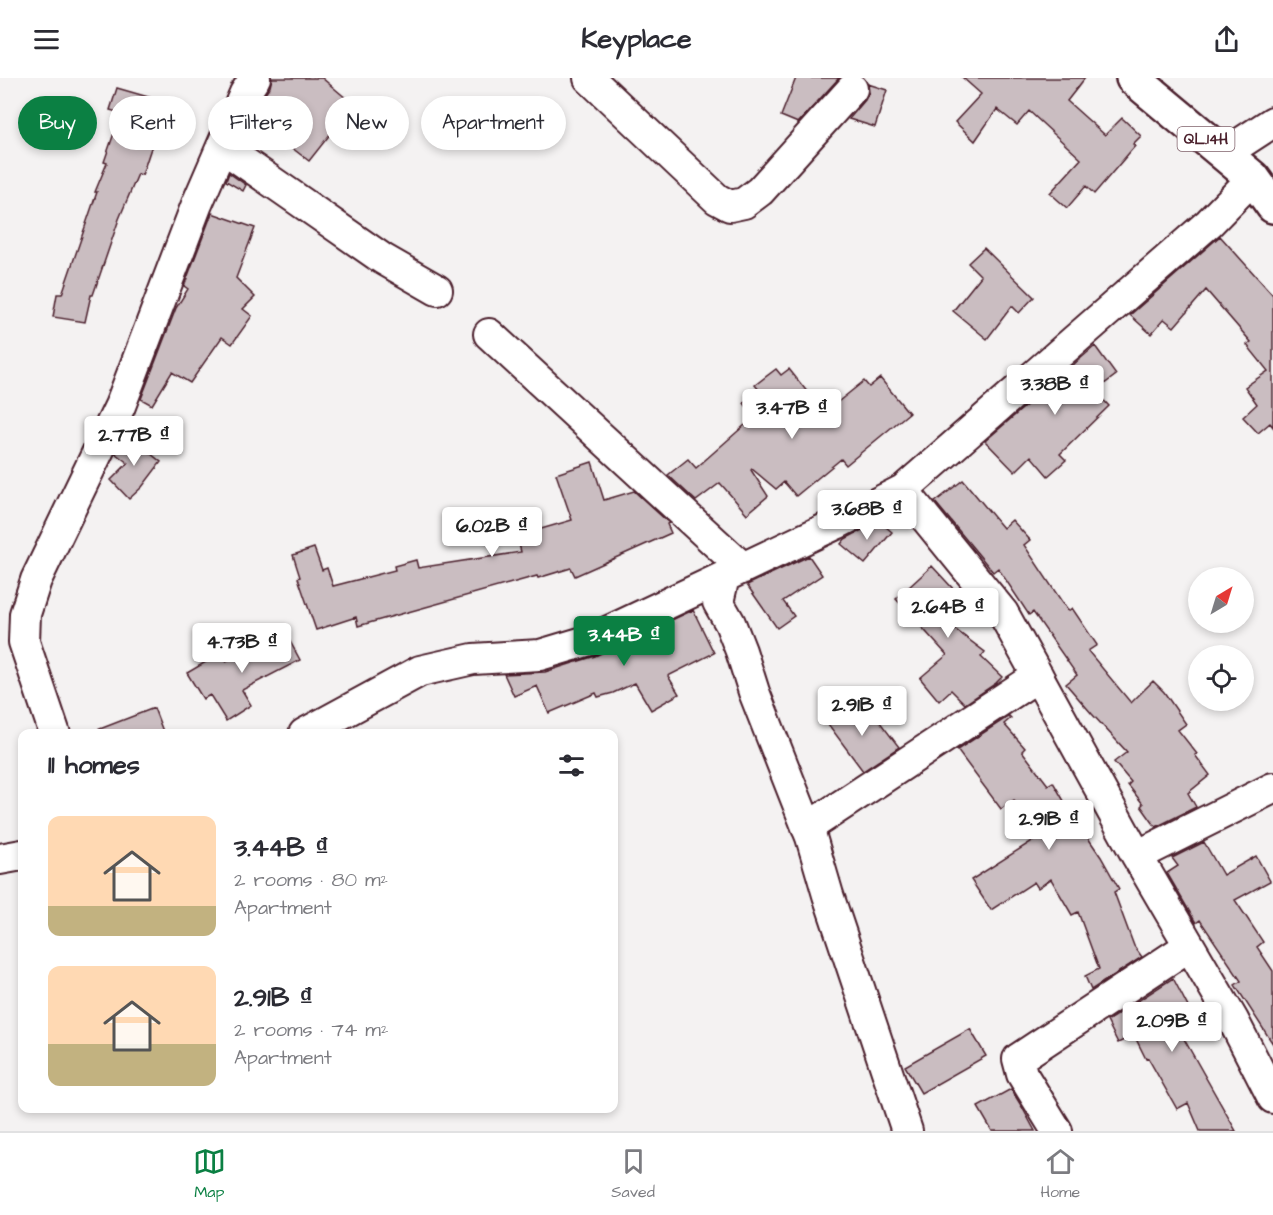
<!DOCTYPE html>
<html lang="en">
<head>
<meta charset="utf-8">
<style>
	body { margin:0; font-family:"Architects Daughter",sans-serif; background:#f2f2f3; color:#2b2b33; height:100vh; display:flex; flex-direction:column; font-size:22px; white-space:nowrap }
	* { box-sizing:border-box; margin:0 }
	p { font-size:20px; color:#7c7c81 }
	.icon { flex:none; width:33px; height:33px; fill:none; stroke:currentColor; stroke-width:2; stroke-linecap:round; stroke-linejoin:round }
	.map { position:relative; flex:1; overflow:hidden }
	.details { position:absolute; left:18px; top:651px; width:600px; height:384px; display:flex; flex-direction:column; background:#fff; border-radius:12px; box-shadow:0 3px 9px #0003 }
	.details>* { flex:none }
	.top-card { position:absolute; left:18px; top:18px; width:600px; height:54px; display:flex; gap:12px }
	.needle { width:39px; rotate:38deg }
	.buttons { position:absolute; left:1188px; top:489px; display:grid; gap:12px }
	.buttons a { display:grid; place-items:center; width:66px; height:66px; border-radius:50%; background:#fff; box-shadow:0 3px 9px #0003; font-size:30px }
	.price { position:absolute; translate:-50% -51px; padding:0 14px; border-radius:6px; background:#fff; color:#222; font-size:20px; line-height:39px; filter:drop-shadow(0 2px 3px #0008) }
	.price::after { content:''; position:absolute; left:50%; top:36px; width:18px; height:14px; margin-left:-9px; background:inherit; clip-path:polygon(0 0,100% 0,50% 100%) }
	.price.selected { background:#0b8043; color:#fff }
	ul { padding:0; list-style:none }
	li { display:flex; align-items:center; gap:18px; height:150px; padding:0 30px }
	li span { display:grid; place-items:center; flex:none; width:168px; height:120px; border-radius:12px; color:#555 }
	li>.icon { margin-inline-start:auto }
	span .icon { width:72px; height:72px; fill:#fffc; stroke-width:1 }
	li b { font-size:26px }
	h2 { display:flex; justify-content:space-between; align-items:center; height:72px; padding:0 30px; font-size:26px }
	.pill { padding:0 21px; border-radius:27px; background:#fff; box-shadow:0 3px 9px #0003; font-size:21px; line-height:54px }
	.pill.selected { background:#0b8043; color:#fff }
	header { display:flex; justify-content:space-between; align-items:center; height:78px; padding:0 30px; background:#fff; font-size:27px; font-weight:700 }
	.menu { display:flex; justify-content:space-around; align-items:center; height:84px; border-top:2px solid #e1e1e2; background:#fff; font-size:16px; color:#7c7c81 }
	.menu a { display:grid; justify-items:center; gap:3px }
	.menu .selected { color:#0b8043 }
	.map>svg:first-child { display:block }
	.building { fill:#cabdc1; stroke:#4a1f2b; stroke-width:1.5 }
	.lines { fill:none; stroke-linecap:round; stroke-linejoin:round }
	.street-casing { stroke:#4a1f2b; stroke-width:34 }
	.primary-casing { stroke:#4a1f2b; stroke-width:38 }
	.street { stroke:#fff; stroke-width:30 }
	.primary { stroke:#fff; stroke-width:33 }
	.labels { text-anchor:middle; stroke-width:4.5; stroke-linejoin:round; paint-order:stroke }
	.shield { fill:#fff; stroke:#80626b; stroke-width:1.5 }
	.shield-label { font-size:15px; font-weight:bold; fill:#4a1f2b }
</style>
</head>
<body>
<header><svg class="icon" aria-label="menu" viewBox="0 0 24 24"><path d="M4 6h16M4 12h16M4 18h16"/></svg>Keyplace<svg class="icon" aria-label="share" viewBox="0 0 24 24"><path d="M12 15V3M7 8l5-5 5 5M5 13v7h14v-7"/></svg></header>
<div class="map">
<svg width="1273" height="1053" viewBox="0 0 1273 1053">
	<rect width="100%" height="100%" fill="#f4f2f2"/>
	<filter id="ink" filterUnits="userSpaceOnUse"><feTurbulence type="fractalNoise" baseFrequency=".0167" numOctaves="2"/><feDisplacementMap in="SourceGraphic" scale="12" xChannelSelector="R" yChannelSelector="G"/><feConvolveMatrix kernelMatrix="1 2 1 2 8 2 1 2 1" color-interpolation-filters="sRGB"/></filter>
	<g filter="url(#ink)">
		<path class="building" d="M272,0h50l44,37 -15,18 -12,-10 -30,38 -56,-43 7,-17 10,-14z
			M796,0h43l-41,45 -17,-7z
			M963,0h122l-18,23 38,34 17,-17 19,18 -8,8 2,2 -41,48 -8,-8 -19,22 -17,-15 31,-34 -52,-48 -12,14 -20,-16 -22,32 -20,-19 26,-28z
			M868,6l19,6 -12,37 -26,-8 16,-19 4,-8z
			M117,10l66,19 -6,23 -18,-6 -17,51 -4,-1 -19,45 -26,76h-2l-6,27 -32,-5 4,-23h5l35,-102h-2l12,-29 -3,-1 17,-49 -11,-3z
			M229,95l17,12 -3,6 -17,-10z
			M212,135l43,15 -19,50 19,19 -12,12 9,7 -20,28 -10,-7 -32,46 -18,-11 -20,33 -11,-6 35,-91 12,-19 -4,-3z
			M1220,158l53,59v132l-3,-4 -12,10 -15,-16 14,-13 -12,-17 23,-16 -21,-26 4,-3 -45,-52 -32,37 -10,-8 -13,15 -21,-19z
			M984,170l50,49 -15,16 -7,-7 -25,33 -34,-28 28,-35 -13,-13z
			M1095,268l21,29 -21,16 14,15 -49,48 6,6 -18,16 -17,-20 -16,16 -30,-31z
			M776,291l5,6 8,-6 35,44 40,-32 5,6 11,-9 29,35 -63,52 -5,-6 -45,37 -12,-14 -8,7 -24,-20 -1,1 17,26 -21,18 -27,-31 -24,18 -28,-26 20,-16 8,9 58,-51 -10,-14 16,-12 -5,-6z
			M126,356l35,28 -19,25 -13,12 -18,-19 17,-17 -12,-9z
			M592,384l12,38 30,-9 35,32 -2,1 4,9 -96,43 -4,-8 -33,10 -1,-2 -179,50 -2,-9 -40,13 -18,-52 2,-1 -7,-22 21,-7 8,22 5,-2 6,18 62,-16 -1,-4 22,-6 2,8 103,-16 -4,-16 55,-16 -16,-46z
			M963,402l40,48 9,-8 18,20 -6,5 44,66 4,-3 25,37 -9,6 43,52 22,-22 11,11 22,32 -8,6 19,24 -2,1 15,20 -22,18 8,14 -40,20 -15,-21 2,-2 -15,-19 3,-3 -17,-20 13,-10 -35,-38 -26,-30 11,-9 -44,-63 -4,3 -31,-47 -5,4 -58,-70z
			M879,443l13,11 -27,32 -24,-20 4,-5z
			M809,478l13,19 -39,26 11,15 -17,12 -30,-43z
			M932,488l37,40 -17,14 4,3 -4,4 33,25 -4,5 21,20 -6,6 -31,21 -14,-14 -12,11 -19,-23 27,-23 -51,-56z
			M693,532l21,43 -46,23 11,18 -28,16 -16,-27 -22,10 -15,4 -2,-4 -47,20 -12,-27 -23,10 -10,-22 41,-2 50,-16z
			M285,554l15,28 -58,30 9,15 -25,16 -16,-26 -7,4 -16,-26 34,-20 5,8z
			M849,625l13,19 11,-9 26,34 -36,24 -38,-51z
			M154,630l10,26h-72v-2z
			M1009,638l2,2 -7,6 21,24 -3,3 26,34 5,-3 18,31 30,44 18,32 -5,3 20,54 8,11 -51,33 -6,-14 14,-7 -21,-57 -6,3 -21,-36 -13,9 -4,-6 -43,28 -20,-30 66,-42 -23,-38 -13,9 -44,-59z
			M1204,764l19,33 33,-19 14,25 -35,19 28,42 -6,5 16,24v73l-38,-59 6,-4 -41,-61 -4,3 -29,-50 11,-7 -6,-8z
			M1173,900l15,29 -8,4 12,25 -8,3 52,92h-36l-12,-28 -11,6 -29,-51 -2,1 -12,-24 -16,8 -11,-22z
			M970,951l16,27 -65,37 -16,-27z
			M1011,1011l11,18 13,24h-43l-14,-24z"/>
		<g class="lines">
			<g class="street-casing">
				<path id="street" d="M589,0l128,121 13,7 14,-3 16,-12 92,-102
					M222,69l161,112 54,31
					M1224,76l49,-32
					M489,256l254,234
					M903,412l100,123 134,243 96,164 40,78
					M724,499l-6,25 12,21 11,28 13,41 57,145 17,58 79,236
					M55,656l-31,-92 1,-28 11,-34 84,-174 77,-202 48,-111 10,-15
					M304,656l116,-63 53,-12 67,-4 50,-15 246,-116 67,-34 306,-267 44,-45
					M807,750l231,-152
					M1137,778l136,-68
					M0,781l22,-4
					M1057,1053l-35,-57 -4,-15 171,-113"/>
			</g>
			<g class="primary-casing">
				<path id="primary" d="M1133,0l120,100 20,28"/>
			</g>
			<use href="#street" class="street"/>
			<use href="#primary" class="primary"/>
		</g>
	</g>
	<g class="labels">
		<rect class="shield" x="1177.5" y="49" width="57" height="24" rx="4.5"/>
		<g class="shield-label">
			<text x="1206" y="66">QL.14H</text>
		</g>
	</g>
</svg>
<div class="buttons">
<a><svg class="needle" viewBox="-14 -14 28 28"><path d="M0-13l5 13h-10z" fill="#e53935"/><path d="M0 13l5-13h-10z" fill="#7c7c81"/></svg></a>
<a><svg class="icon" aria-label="locate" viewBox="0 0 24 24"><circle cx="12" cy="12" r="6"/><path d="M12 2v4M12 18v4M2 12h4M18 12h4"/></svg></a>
</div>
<b class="price" style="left:1055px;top:338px">3.38B ₫</b>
<b class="price" style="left:792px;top:362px">3.47B ₫</b>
<b class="price" style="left:134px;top:389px">2.77B ₫</b>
<b class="price" style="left:867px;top:463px">3.68B ₫</b>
<b class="price" style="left:492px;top:480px">6.02B ₫</b>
<b class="price" style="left:948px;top:561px">2.64B ₫</b>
<b class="price selected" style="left:624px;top:589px">3.44B ₫</b>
<b class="price" style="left:242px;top:596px">4.73B ₫</b>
<b class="price" style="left:862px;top:659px">2.91B ₫</b>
<b class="price" style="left:1049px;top:773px">2.91B ₫</b>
<b class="price" style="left:1172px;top:975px">2.09B ₫</b>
<div class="top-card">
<a class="pill selected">Buy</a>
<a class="pill">Rent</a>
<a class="pill">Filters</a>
<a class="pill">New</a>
<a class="pill">Apartment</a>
</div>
<section class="details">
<h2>11 homes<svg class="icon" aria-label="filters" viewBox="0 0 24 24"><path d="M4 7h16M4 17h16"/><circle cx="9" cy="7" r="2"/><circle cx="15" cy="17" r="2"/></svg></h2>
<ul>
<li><span style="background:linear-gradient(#ffd9b3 75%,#c2b280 0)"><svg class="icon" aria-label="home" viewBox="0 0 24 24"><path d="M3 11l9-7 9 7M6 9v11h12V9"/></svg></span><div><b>3.44B ₫</b><p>2 rooms · 80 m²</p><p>Apartment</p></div></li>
<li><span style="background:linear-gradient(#ffd9b3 65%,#c2b280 0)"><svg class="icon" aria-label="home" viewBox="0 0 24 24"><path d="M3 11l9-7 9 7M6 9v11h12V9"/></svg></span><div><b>2.91B ₫</b><p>2 rooms · 74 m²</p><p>Apartment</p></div></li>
</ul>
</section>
</div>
<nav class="menu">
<a class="selected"><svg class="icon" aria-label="map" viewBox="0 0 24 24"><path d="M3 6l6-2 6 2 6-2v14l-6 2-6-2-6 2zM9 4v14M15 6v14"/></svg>Map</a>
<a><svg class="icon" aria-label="saved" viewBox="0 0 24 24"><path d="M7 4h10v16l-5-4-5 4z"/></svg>Saved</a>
<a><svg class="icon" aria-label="home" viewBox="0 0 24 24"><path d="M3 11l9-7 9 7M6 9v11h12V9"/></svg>Home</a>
</nav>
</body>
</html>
